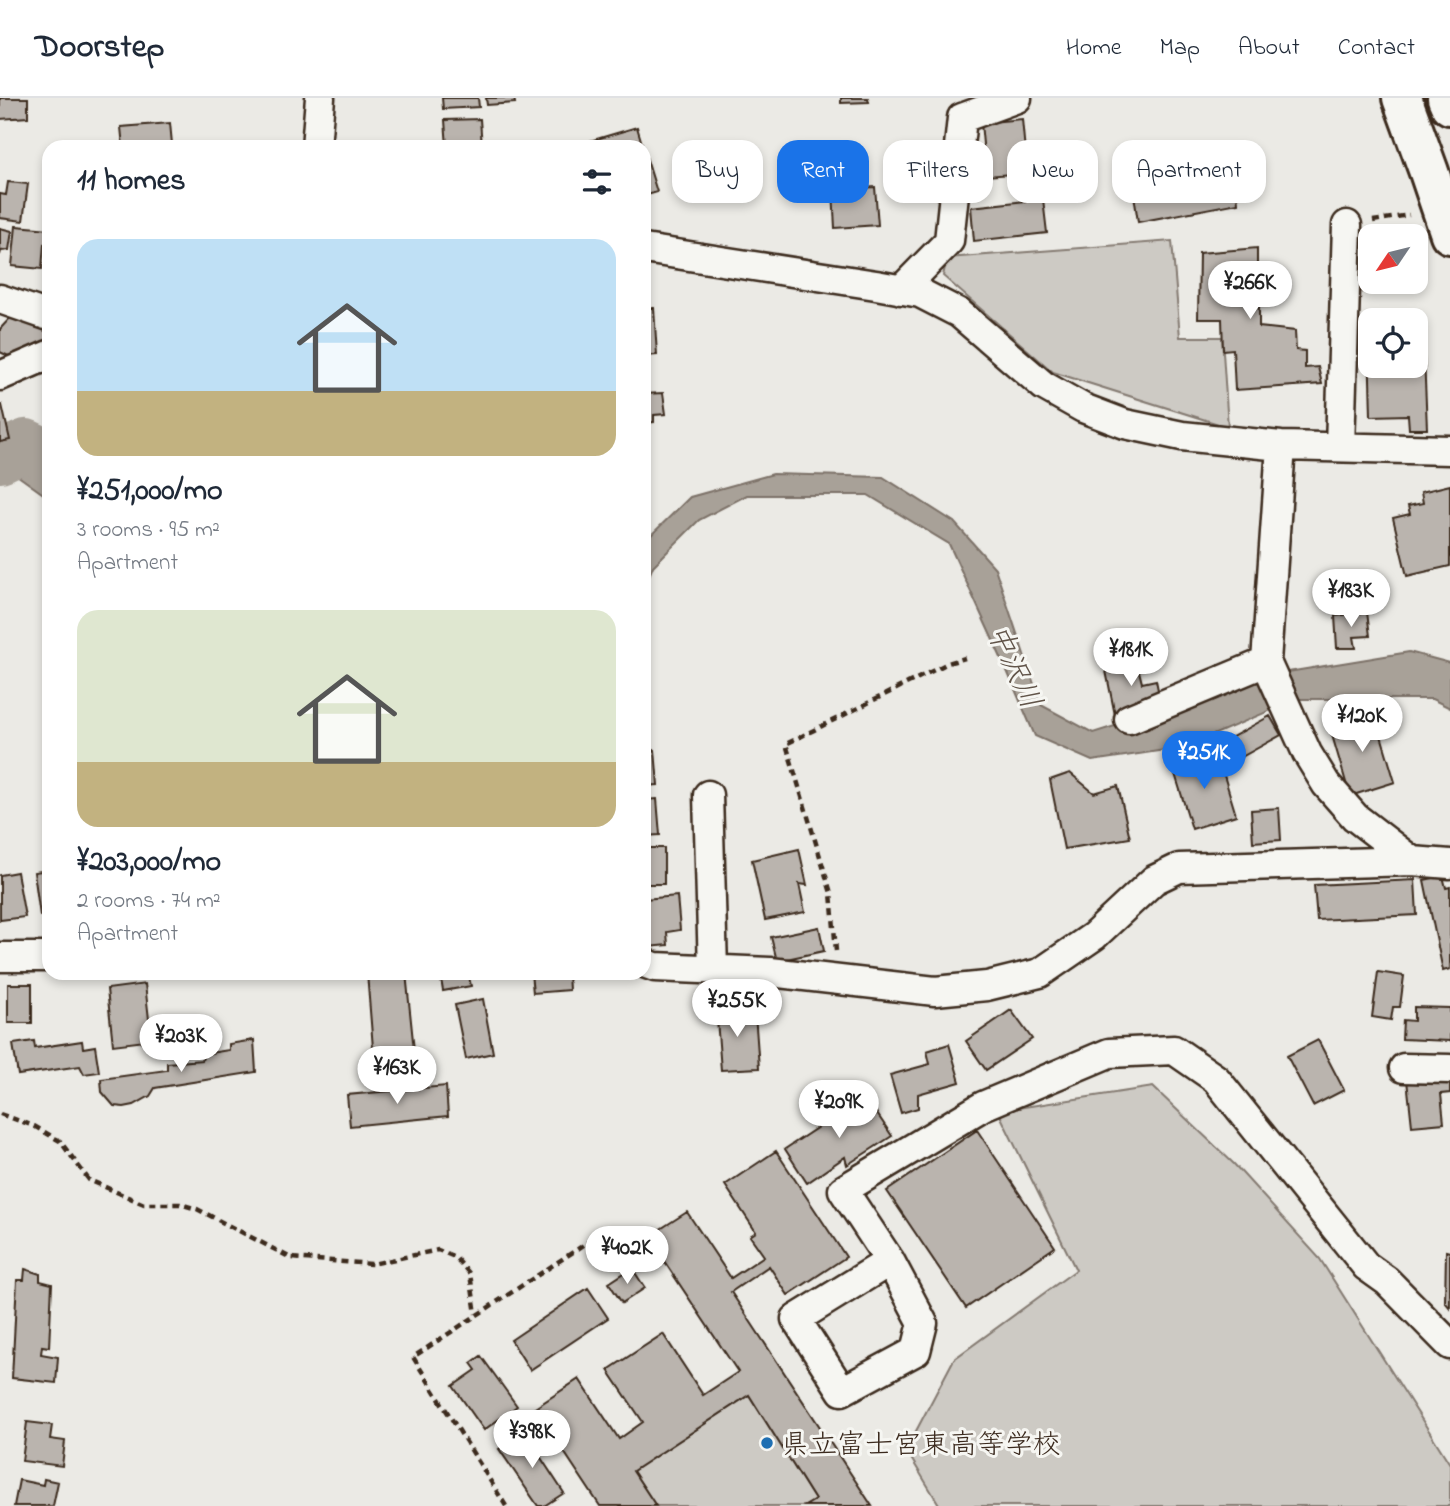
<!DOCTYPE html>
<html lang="en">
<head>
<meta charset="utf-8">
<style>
	body { margin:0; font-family:"Indie Flower","Klee One",sans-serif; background:#f6f6f7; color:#1f2937; height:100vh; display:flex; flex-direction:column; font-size:26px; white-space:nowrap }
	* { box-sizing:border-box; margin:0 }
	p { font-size:23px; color:#747a83 }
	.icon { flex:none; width:38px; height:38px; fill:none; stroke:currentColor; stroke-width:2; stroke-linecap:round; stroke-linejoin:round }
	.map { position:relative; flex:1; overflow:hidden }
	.details { position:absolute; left:42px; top:42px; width:609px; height:840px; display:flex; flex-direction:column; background:#fff; border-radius:21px; box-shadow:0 4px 10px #0003 }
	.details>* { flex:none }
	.hud { position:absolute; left:672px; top:42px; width:665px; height:63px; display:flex; gap:14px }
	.needle { width:46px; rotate:235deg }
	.tools { position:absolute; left:1358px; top:126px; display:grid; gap:14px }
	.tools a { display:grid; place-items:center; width:70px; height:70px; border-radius:14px; background:#fff; box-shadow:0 4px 10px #0003; font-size:35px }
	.price { position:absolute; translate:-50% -60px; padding:0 16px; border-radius:24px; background:#fff; color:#222; font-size:23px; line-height:46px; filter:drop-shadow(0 2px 4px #0008) }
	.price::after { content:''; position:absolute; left:50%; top:42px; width:21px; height:16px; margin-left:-10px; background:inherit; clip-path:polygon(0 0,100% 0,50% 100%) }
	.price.current { background:#1a73e8; color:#fff }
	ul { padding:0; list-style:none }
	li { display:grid; align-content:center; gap:14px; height:371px; padding:0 35px }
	li span { display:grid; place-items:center; height:217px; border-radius:21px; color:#555 }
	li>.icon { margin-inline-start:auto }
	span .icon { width:126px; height:126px; fill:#fffc; stroke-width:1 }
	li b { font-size:30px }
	h2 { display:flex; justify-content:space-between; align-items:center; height:84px; padding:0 35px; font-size:30px }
	.tag { padding:0 24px; border-radius:21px; background:#fff; box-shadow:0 4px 10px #0003; font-size:24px; line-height:63px }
	.tag.current { background:#1a73e8; color:#fff }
	header { display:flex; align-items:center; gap:42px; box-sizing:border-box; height:98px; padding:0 35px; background:#fff; border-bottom:2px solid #e0e1e3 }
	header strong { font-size:33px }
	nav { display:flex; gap:38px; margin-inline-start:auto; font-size:24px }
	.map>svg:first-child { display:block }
	.green { fill:#cdcac4; stroke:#847a71; stroke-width:2 }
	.water { fill:#a8a198; stroke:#7c7167; stroke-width:2 }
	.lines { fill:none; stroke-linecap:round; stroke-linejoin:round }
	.river { stroke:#a8a198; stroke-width:52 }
	.building { fill:#bab4ae; stroke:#3b2a1e; stroke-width:2 }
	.minor-casing { stroke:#3b2a1e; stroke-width:33 }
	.highway-casing { stroke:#3b2a1e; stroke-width:44 }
	.path { stroke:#3b2a1e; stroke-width:4.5; stroke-dasharray:7 5; stroke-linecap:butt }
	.minor { stroke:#f6f6f2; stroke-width:28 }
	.highway { stroke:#f6f6f2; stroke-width:38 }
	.poi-dot { fill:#1f6fb2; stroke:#f6f6f2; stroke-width:2.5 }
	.labels { text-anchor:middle; stroke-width:6; stroke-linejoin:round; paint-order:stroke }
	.poi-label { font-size:28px; fill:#3b2a1e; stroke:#f6f6f2; text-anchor:start }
	.water-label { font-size:30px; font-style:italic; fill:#615449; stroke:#f6f6f2 }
</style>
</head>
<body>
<header>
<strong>Doorstep</strong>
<nav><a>Home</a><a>Map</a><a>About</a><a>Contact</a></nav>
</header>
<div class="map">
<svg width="1450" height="1408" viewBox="0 0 1450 1408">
	<rect width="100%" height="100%" fill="#ebeae5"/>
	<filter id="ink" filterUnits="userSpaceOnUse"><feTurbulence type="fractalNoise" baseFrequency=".0143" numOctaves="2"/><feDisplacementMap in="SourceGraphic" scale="14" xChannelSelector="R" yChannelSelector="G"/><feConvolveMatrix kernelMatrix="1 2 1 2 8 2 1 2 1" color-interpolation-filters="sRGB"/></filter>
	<g filter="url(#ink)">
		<path class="green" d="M1172,143l8,96h42l6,90 -175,-55 -110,-96 4,-18z
			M1153,989l81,77 86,95 130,205v42h-510l-34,-56 48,-91 122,-89 -78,-159z
			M749,1297l66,105 -10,6h-149l-23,-35z"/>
		<path class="water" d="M12,346l33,10 4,4v40l-42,-30 -7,2v-23z
			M773,376l110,3 71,45 41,46 46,137 52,28 189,-60 127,-21 41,11v45l-18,-9h-135l-112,48 -93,14 -57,-25 -27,-63 -59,-129 -81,-49h-121l-48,25 -46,46 -9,22v-46l46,-45z"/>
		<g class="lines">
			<path class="river" d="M0,359l26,-12 23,11"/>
		</g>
		<path class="building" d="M0,0h28v19l-28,2z
			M442,0h36l1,9 -36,2z
			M486,0h28l1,5 -28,2z
			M841,0h27l1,4 -28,1z
			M480,21l2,28h-35l-2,-27z
			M1022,21l5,54 -41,3 -5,-53z
			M170,25l2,21 -7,1v2h-42l-2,-20z
			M637,29l6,20 -70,-1z
			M1233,47l5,58 -100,19 -10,-67z
			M644,52l13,42 -13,4z
			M8,84l20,2 -5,37 -23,-3v-24l6,1z
			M875,89l3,38 -43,3 -2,-38z
			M1043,101l4,34 -73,8 -3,-34z
			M16,128l33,3v16l-5,-1 -2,25 -30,-3z
			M0,130l12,3 -3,19 -8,1 -1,4z
			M1257,150v21l20,-1 -2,36 -16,1v22l36,4 1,19 9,1v17l13,-1 4,17 -87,6 -2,-41 -10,1 -1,-31h-24l1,-66z
			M644,210h10l3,47 -13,1z
			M11,219l38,8v21l-34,13 -15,-7v-23z
			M1369,243h1v25h46v-10h8l3,73h-18l-1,-14 -37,1z
			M663,295l3,21 -12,1v7l-10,1v-29z
			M2,307l8,35 -10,2v-36z
			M1450,387v81l-43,10 -14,-58 17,-4 -2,-8 15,-3 -2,-11z
			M1367,514l3,24 -16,1 2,11h-19l-2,-32z
			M1136,561l6,24 14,-3 5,25 -46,10 -10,-49z
			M1374,614l21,70 -45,14 -21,-71z
			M1270,618l11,19 -43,24 -11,-19z
			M655,652l3,35 -14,1v-35z
			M1206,656l2,9 11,-4 17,56 -44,14 -20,-65z
			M1070,675l24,20 24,-7 12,52 -66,11 -14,-69z
			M657,701l3,36 -16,1v-36z
			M1279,710l2,32 -28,2 -2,-32z
			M644,750h20v36h-20z
			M799,751l8,36 -8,-1 6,28 -40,8 -13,-60z
			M49,772v45l-9,1 -6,-44z
			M17,774l8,45 -25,3v-45z
			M1443,778l3,12 4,-1v82l-7,2 -19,-91z
			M1415,782l2,35 -100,5 -3,-35z
			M677,798l3,34 -13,2 1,13 -20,2 -4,-48z
			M819,829l5,24 -47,10 -6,-24z
			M1378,874l26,4 -4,31h-7l-2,13 -19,-3z
			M367,875h39l10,97 -41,3z
			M440,875h28l3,13 -28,5z
			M531,875h37l1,17 -36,3z
			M8,886h24v39h-24z
			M145,886l5,44h-6l2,13 -33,4 -6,-56z
			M483,901l10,54 -27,6 -11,-54z
			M738,907l1,9 16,-1 4,55 -38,2 -5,-63z
			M1414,909l36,1v33l-48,-2 1,-19 11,1z
			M1011,912l21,29 -46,31 -20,-29z
			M254,942l2,32 -101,16 -5,8 -16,9 -10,2 -10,-1 -12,-14 -1,-13 66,-9v-7l35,-3 2,-6 25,-4v-6z
			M1318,942l26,50 -31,16 -26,-50z
			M34,943l1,7 47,-7 1,7 12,-2 4,26 -15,2 -4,-8 -62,9 -5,-31z
			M949,946l11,38 -42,12v14l-17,5 -11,-38 40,-11 -3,-13z
			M1450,978v17l-9,1 3,29 -32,3 -5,-46z
			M446,988l2,30 -98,10 -3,-31z
			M865,998l27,40 -45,29 -2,-8 -38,26 -22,-34z
			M977,1032l78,117 -89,61 -79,-117z
			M776,1053l70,106 -58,38 -19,-29 -38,26 141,214h-67l10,-6 -66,-105 -116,76 23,35h-56l-65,-98 44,-29 40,60 24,-17 -35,-52 55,-36 40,61 35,-23 -90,-135 39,-25 44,66 33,-22 -14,-20 6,-4 -31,-47z
			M1446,1153l4,1v56l-5,-6z
			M632,1170l13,20 -23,15 -13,-20z
			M25,1171l15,5v7l12,3 -3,63 -7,-1 -1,8 17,3 -2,26 -44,-5 5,-98h7z
			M588,1190l20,30 -78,52 -19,-30z
			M481,1258l36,50 -33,24 -31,-44 23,-16 -5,-7z
			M27,1324l25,3 -2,14 15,2 -3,25 -40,-5z
			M524,1334l40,61 -20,13h-6l-39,-57z
			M44,1381l14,3 -5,24h-39l5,-26 24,5z"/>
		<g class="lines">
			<g class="minor-casing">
				<path id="minor" d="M316,49l4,-49
					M644,151l232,36 44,8 39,20 85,73 39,22 42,16 57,12 99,10 169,4
					M901,192l48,-49 13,-123 55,-20
					M0,201l49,17
					M0,278l49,-21
					M1281,348l-15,216 41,91 19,31 29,33 57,44 38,3
					M1340,349l7,-222
					M1129,621l137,-57
					M708,697l5,175
					M0,859h49
					M644,865l11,4 115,5 165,19 52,-5 53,-13 54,-37 60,-56 25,-12 233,-7
					M1404,970l46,1
					M890,1163l-94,58 46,72 74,-40 7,-28 -33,-62 -47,-71 140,-84 126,-53 65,-3 42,29 150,187 21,15 63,64"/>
			</g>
			<g class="highway-casing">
				<path id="highway" d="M1402,0l27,74 21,62
					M1447,0l3,7"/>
			</g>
			<path class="path" d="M1373,123l36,-6
				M836,853l-5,-58 -45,-149 162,-81 17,-5
				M0,1016l34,12 26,15 29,39 55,24h36l17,5 94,49 81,6 66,-14 17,7 15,17 6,40
				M506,1408l-93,-149 183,-120"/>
			<use href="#minor" class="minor"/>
			<use href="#highway" class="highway"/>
		</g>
	</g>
	<circle class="poi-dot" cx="767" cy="1345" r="7"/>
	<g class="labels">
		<g class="poi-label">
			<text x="781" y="1355">県立富士宮東高等学校</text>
		</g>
		<g class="water-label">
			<text transform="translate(1015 568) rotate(65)" y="10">中沢川</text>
		</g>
	</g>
</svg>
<div class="tools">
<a><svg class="needle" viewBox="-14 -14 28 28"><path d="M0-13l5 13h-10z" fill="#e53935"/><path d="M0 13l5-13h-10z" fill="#747a83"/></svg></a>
<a><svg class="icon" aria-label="locate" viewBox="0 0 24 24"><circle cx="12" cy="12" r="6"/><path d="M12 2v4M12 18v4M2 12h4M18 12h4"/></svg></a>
</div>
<b class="price" style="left:1250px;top:223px">¥266K</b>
<b class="price" style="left:1351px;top:531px">¥183K</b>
<b class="price" style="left:1131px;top:590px">¥181K</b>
<b class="price" style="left:1362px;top:656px">¥120K</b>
<b class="price current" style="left:1204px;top:693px">¥251K</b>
<b class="price" style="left:737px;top:941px">¥255K</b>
<b class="price" style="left:181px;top:976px">¥203K</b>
<b class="price" style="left:397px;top:1008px">¥163K</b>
<b class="price" style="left:839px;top:1042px">¥209K</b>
<b class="price" style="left:627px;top:1188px">¥402K</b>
<b class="price" style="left:532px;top:1372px">¥398K</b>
<div class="hud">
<a class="tag">Buy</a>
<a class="tag current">Rent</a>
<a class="tag">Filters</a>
<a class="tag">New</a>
<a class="tag">Apartment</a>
</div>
<section class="details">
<h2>11 homes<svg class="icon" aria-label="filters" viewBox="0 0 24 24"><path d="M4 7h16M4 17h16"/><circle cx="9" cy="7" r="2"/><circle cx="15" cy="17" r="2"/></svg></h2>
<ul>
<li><span style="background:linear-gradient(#bfe0f5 70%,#c2b280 0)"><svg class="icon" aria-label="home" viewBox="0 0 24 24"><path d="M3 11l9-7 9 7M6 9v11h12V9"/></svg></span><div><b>¥251,000/mo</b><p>3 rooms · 95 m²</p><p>Apartment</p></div></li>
<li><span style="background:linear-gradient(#dfe7d0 70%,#c2b280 0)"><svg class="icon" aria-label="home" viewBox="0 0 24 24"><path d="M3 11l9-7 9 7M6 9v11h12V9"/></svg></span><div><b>¥203,000/mo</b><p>2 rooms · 74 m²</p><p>Apartment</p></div></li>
</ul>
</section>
</div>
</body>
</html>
